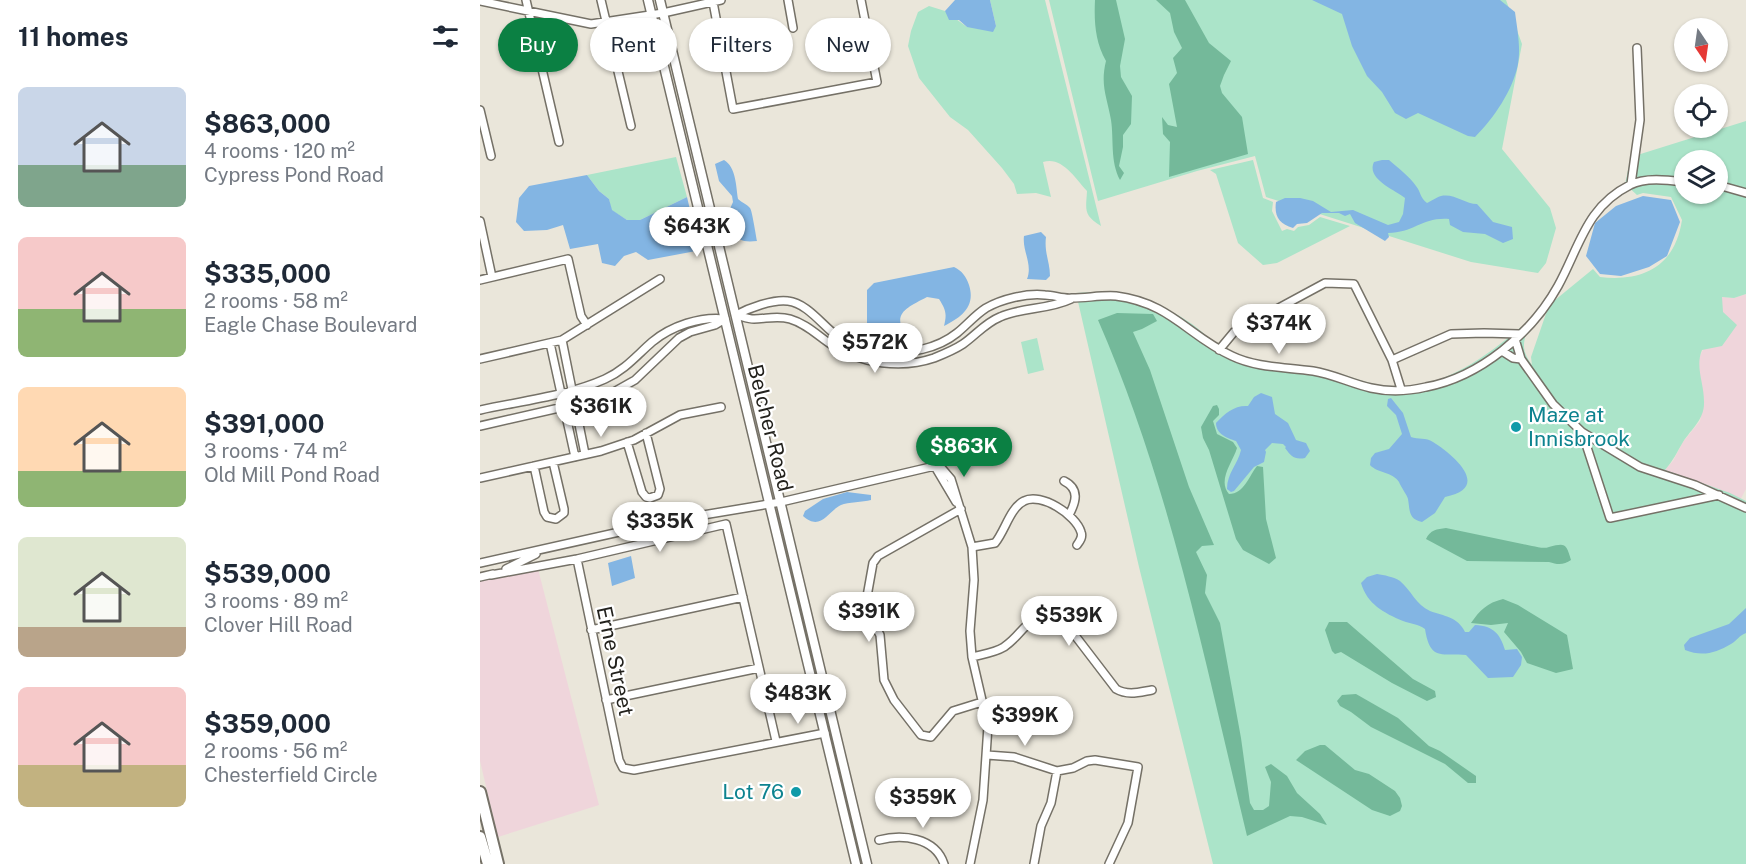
<!DOCTYPE html>
<html lang="en">
<head>
<meta charset="utf-8">
<style>
	body { margin:0; font-family:"Public Sans",sans-serif; background:#f2f2f3; color:#1f2937; height:100vh; display:flex; flex-direction:column; font-size:22px; white-space:nowrap }
	* { box-sizing:border-box; margin:0 }
	p { font-size:20px; color:#747a83 }
	.icon { flex:none; width:33px; height:33px; fill:none; stroke:currentColor; stroke-width:2; stroke-linecap:round; stroke-linejoin:round }
	.map { position:relative; flex:1; overflow:hidden }
	.details { display:flex; flex-direction:column; background:#fff; width:480px }
	.details>* { flex:none }
	.top-card { position:absolute; left:18px; top:18px; width:570px; height:54px; display:flex; gap:12px }
	.needle { width:39px; rotate:167deg }
	.tools { position:absolute; left:1194px; top:18px; display:grid; gap:12px }
	.tools a { display:grid; place-items:center; width:54px; height:54px; border-radius:50%; background:#fff; box-shadow:0 2px 4px #0004; font-size:30px }
	.price { position:absolute; translate:-50% -51px; padding:0 14px; border-radius:21px; background:#fff; color:#222; font-size:20px; line-height:39px; filter:drop-shadow(0 2px 3px #0008) }
	.price::after { content:''; position:absolute; left:50%; top:36px; width:18px; height:14px; margin-left:-9px; background:inherit; clip-path:polygon(0 0,100% 0,50% 100%) }
	.price.active { background:#0b8043; color:#fff }
	ul { padding:0; list-style:none }
	li { display:flex; align-items:center; gap:18px; height:150px; padding:0 18px }
	li span { display:grid; place-items:center; flex:none; width:168px; height:120px; border-radius:9px; color:#555 }
	li>.icon { margin-inline-start:auto }
	span .icon { width:72px; height:72px; fill:#fffc; stroke-width:1 }
	li b { font-size:26px }
	h2 { display:flex; justify-content:space-between; align-items:center; height:72px; padding:0 18px; font-size:26px }
	.chip { padding:0 21px; border-radius:27px; background:#fff; box-shadow:0 2px 4px #0004; font-size:21px; line-height:54px }
	.chip.active { background:#0b8043; color:#fff }
	main { display:flex; flex:1; min-height:0 }
	.map>svg:first-child { display:block }
	.commercial { fill:#efd5db }
	.green { fill:#abe4c9; fill-rule:evenodd }
	.forest { fill:#74b99a }
	.water { fill:#83b5e3 }
	.lines { fill:none; stroke-linecap:round; stroke-linejoin:round }
	.minor-casing { stroke:#757167; stroke-width:10 }
	.major-casing { stroke:#757167; stroke-width:11 }
	.highway-casing { stroke:#757167; stroke-width:14 }
	.minor { stroke:#fff; stroke-width:7 }
	.major { stroke:#fff; stroke-width:8 }
	.highway { stroke:#fff; stroke-width:10 }
	.culture-dot { fill:#0f9aa8; stroke:#fff; stroke-width:2 }
	.labels { text-anchor:middle; stroke-width:4.5; stroke-linejoin:round; paint-order:stroke }
	.culture-label { font-size:21px; fill:#0d838f; stroke:#fff; text-anchor:start }
	.street-label { font-size:21px; fill:#23221d; stroke:#fff }
</style>
</head>
<body>
<main>
<section class="details">
<h2>11 homes<svg class="icon" aria-label="filters" viewBox="0 0 24 24"><path d="M4 7h16M4 17h16"/><circle cx="9" cy="7" r="2"/><circle cx="15" cy="17" r="2"/></svg></h2>
<ul>
<li><span style="background:linear-gradient(#c9d6e8 65%,#7fa58c 0)"><svg class="icon" aria-label="home" viewBox="0 0 24 24"><path d="M3 11l9-7 9 7M6 9v11h12V9"/></svg></span><div><b>$863,000</b><p>4 rooms · 120 m²</p><p>Cypress Pond Road</p></div></li>
<li><span style="background:linear-gradient(#f6c9c9 60%,#8fb573 0)"><svg class="icon" aria-label="home" viewBox="0 0 24 24"><path d="M3 11l9-7 9 7M6 9v11h12V9"/></svg></span><div><b>$335,000</b><p>2 rooms · 58 m²</p><p>Eagle Chase Boulevard</p></div></li>
<li><span style="background:linear-gradient(#ffd9b3 70%,#8fb573 0)"><svg class="icon" aria-label="home" viewBox="0 0 24 24"><path d="M3 11l9-7 9 7M6 9v11h12V9"/></svg></span><div><b>$391,000</b><p>3 rooms · 74 m²</p><p>Old Mill Pond Road</p></div></li>
<li><span style="background:linear-gradient(#dfe7d0 75%,#b9a48a 0)"><svg class="icon" aria-label="home" viewBox="0 0 24 24"><path d="M3 11l9-7 9 7M6 9v11h12V9"/></svg></span><div><b>$539,000</b><p>3 rooms · 89 m²</p><p>Clover Hill Road</p></div></li>
<li><span style="background:linear-gradient(#f6c9c9 65%,#c2b280 0)"><svg class="icon" aria-label="home" viewBox="0 0 24 24"><path d="M3 11l9-7 9 7M6 9v11h12V9"/></svg></span><div><b>$359,000</b><p>2 rooms · 56 m²</p><p>Chesterfield Circle</p></div></li>
</ul>
</section>
<div class="map">
<svg width="1266" height="864" viewBox="0 0 1266 864">
	<rect width="100%" height="100%" fill="#eae6da"/>
	<path class="commercial" d="M1266,294v195l-8,15 -76,-31 11,-12 10,-19 17,-21 4,-19 -5,-28v-16l23,-46v-15l12,1z
		M58,569l61,236 -101,32 -18,-76v-180z"/>
	<path class="green" d="M510,0h55l56,226c-18,-11 -15,-16 -14,-35 -12,-13 -25,-35 -44,-29l8,35 -15,-4 -19,1 -3,-10 -12,-16 -34,-38 -18,-13 -31,-39 -11,-32 3,-15 7,-19 11,-6 16,5 22,16 29,-1z
		M569,0h457l16,44 -20,105 48,59 6,20 -10,35 -8,10 -67,-11 -205,-65 -11,-41 -58,15 -99,30z
		M1266,121v173l-12,4 -12,-1 1,15 14,13 -15,21 -20,4c-7,17 2,33 2,51 1,18 -12,27 -21,41 -6,10 -10,19 -18,28l65,23 16,8v363h-533l-74,-297 -63,-274c43,-4 80,6 116,31 13,10 25,22 40,29 26,11 53,10 81,14 21,3 40,12 61,17 57,13 106,-22 147,-57l5,7c-4,13 -2,20 6,31l-1,-8 18,-52 44,-36 7,8c44,5 75,-11 82,-57l-11,-23 -28,-4 -6,2 -12,-11 6,-27zM1204,160h34v34h-34z
		M196,157l11,40 -47,23h-13l-16,-10 -2,-11 -10,-8 -12,-16z
		M773,160l10,38 10,4 -1,9 10,20 5,-2 7,2 4,-4 11,-2 11,-8 30,9 -73,37 -14,2 -25,-22 -22,-69 -6,-4z
		M557,338l7,32 -16,4 -7,-32z"/>
	<path class="forest" d="M615,0h21l9,39 -5,27 1,11 11,19 -1,28 -8,11v12l-4,19 5,7 -4,7c-10,-19 -6,-40 -9,-60 -4,-23 -11,-35 -5,-59 -11,-19 -12,-40 -11,-61z
		M676,0h29l24,43 22,18 -7,14 -4,11 2,7 20,24 6,37 -79,23 1,-35 -7,-8 -1,-17 6,8 9,2 -8,-43 8,-11 -4,-15 9,-10 -8,-16 -4,-19z
		M637,313l36,1 4,7 -15,8 -9,3 17,38 39,117 25,58 -12,1 -6,6 11,23 -2,18 15,30 21,115 9,65 4,7h9l6,-4 2,-24 -6,-15 6,-3 16,12 10,17 23,21 7,11 -25,-8 -12,-1 -43,20c-42,-174 -77,-351 -149,-516z
		M737,405l2,4v6l-6,6 4,13 16,8 4,6c-4,14 -20,32 -8,46 15,0 20,-18 28,-28l6,1 3,52 10,39 -7,6 -26,-14 -7,-11 -27,-89 -6,-12 -2,-11 12,-21z
		M966,528l86,18c6,1 12,3 17,1 16,-4 17,-4 22,13 -7,5 -13,5 -22,2l-82,-1 -41,-22c4,-9 11,-10 20,-11z
		M1023,599l15,6 49,30 6,34 -17,4 -29,-10 -6,-11 -17,-20 4,-9 -17,2 -20,-2c9,-13 16,-20 32,-24z
		M849,622h18l66,57 22,12 1,6 -9,4 -35,-18 -51,-31 -6,2 -3,-3 -7,-21z
		M876,694l42,24 31,28 11,5 36,25v7h-8l-23,-19 -74,-37 -20,-15 -11,-6 -3,-5 5,-6z
		M840,745h5l30,25 14,4 26,17 5,7 2,8 -2,5 -10,5 -18,-6 -76,-50 9,-9z"/>
	<path class="water" d="M475,0h35l6,26 -3,6 -26,-5 -8,-7h-10l-4,-9z
		M832,0h188l15,12c2,16 6,35 3,52 -5,26 -24,54 -43,73l-7,-1 -50,-23 -12,6 -11,-6 -13,-21 -15,-16 -15,-30 -10,-32z
		M244,160c12,7 12,26 14,39 4,4 9,5 12,9 2,2 6,28 7,33 -25,3 -23,-9 -28,-30l4,-9 -1,-6 -13,-15 -4,-17z
		M902,160h7c9,8 20,16 27,26 5,6 4,12 11,17 4,-2 10,-6 14,-7 13,-3 24,8 36,8l16,18 19,5 1,12 -10,4 -18,-9 -22,-2 -13,-7 -1,-6c-27,-2 -35,14 -61,14l1,4 -4,4 -30,-18 -5,-9 -5,2 -6,-3h-17l-15,10 -10,1 -4,4c-14,-4 -19,-12 -17,-26l9,-4h15l13,3 18,11 22,-2 35,15 11,-3 4,-8 2,-16c-11,-9 -39,-19 -31,-36z
		M107,175l12,16 10,8 3,11 15,10h13l47,-23 9,38v16l-48,9 -12,-8 -12,4 -9,10 -13,-3 -4,-19 -28,5 -7,-24 -16,5 -23,1 -8,-9 3,-24 10,-12z
		M1163,196l28,4 9,22 -13,34 -18,11 -28,9 -21,-2 -14,-18 9,-33 21,-17z
		M561,232l5,5c-2,16 4,25 4,39l-4,4 -19,-1c6,-15 -5,-28 -3,-43z
		M474,267c8,4 12,9 15,18 7,22 -8,32 -25,41 3,-12 2,-16 -5,-27l-12,-2c-21,11 -37,17 -19,41l-3,3h-15l-23,-17v-34l7,-7z
		M781,393l11,4 3,17 13,9 8,17 10,3 4,8 -5,7c-11,2 -14,-2 -20,-10l1,-1 -3,-3 -11,-1 -7,7 1,2 -2,10 -10,5 -20,24 -3,1 -4,-3c0,-16 11,-25 14,-39l-5,-9c-9,-3 -20,-7 -20,-18 9,-10 19,-18 32,-17l6,-9z
		M911,398l12,15 8,24c7,3 15,0 22,5 21,13 59,46 12,55l-10,16 -13,9c-14,-3 -12,-12 -14,-23 -1,-4 -7,-12 -9,-17 -6,-10 -22,-9 -29,-17l1,-7 4,-5 14,-4 13,-15 -6,-19 -9,-9 1,-7z
		M367,492l24,3v5c-8,2 -23,2 -30,5 -13,6 -20,27 -38,11l2,-5 18,-12z
		M151,556l4,22 -23,8 -4,-23z
		M897,574c7,1 17,3 23,7 11,9 16,24 30,30 14,5 28,6 35,21h4l6,-7c19,1 25,9 30,25l12,-1 5,8 -1,8 -8,12 -25,1 -22,-23c-25,-2 -36,6 -41,-26 -7,-5 -14,-5 -22,-8 -19,-8 -36,-17 -42,-38l6,-6z
		M1266,608v25c-8,3 -8,7 -15,11 -15,9 -29,13 -46,6l-1,-5 6,-7 39,-14z"/>
	<g class="lines">
		<g class="minor-casing">
			<path id="minor" d="M46,0l33,142
				M121,0l30,126
				M308,0l5,28
				M0,1l111,23 72,-11 58,-13
				M233,2l20,107 144,-27 -16,-82
				M0,110l11,46
				M1151,184l9,-64 -3,-72
				M1238,185l28,8
				M0,221l12,56
				M0,280l88,-21 13,57 6,9
				M256,315c13,-7 37,-16 52,-14 19,2 35,25 49,35 13,9 31,14 47,16 25,2 53,-3 73,-19 10,-8 18,-18 29,-25 16,-9 40,-15 59,-13 9,0 18,4 27,3 15,0 29,-3 44,-2 55,7 72,40 116,60 25,12 54,11 81,15 20,3 39,13 58,17 18,4 38,3 55,-1 54,-10 106,-54 132,-101 22,-40 28,-79 72,-101 15,-8 38,-5 54,-3
				M256,315c5,1 12,4 18,4 12,0 23,-4 36,0 17,5 28,17 42,26 29,19 70,24 102,13 10,-4 20,-8 29,-14 13,-9 22,-21 37,-27 22,-10 48,-7 71,-18
				M1035,339l6,20 32,45 29,28 58,35 55,18 51,23
				M82,340l23,114
				M70,343l25,114
				M739,350l15,-18 91,-49 29,1 38,76 59,-26 33,-1 35,1
				M1022,351l11,7 8,1
				M0,359l82,-19 98,-61
				M912,360l9,29
				M0,410c41,-9 87,-14 125,-31 20,-9 32,-24 47,-37 19,-16 49,-26 73,-23
				M0,426l123,-28 32,-18 44,-42 11,-6 25,-7 10,-6
				M1102,432l28,86 109,-23
				M147,442l15,50 4,5 4,1 8,-3 2,-6 -14,-56
				M454,465l22,37
				M54,466l10,46 3,5 9,2 8,-6v-4l-11,-47
				M0,478l121,-27 33,-11 46,-25 41,-8
				M584,481c16,8 12,21 5,34
				M481,509l-83,47 -5,7 -7,39 3,13 11,20 4,45 10,20 27,35 10,2 22,-26 29,-9
				M492,547l23,-4c10,-12 15,-35 29,-42 17,-9 52,14 57,31 2,5 -1,9 -4,13
				M97,559l42,201 4,8 11,2 191,-37
				M0,563l193,-43 108,-18 158,-37 12,14 21,68 2,33 -4,51 2,26 16,69 -5,74 -13,64
				M26,569l30,-15
				M11,575l86,-16 149,-35 50,217
				M0,577l13,-3
				M111,630l152,-33
				M492,657c11,-3 22,-4 32,-10 22,-15 18,-30 52,-30l11,8 49,64c12,7 24,3 36,1
				M126,700l153,-32
				M507,755l27,2 43,14 16,-3 14,-7 8,-1 43,7 -10,56 -19,41
				M399,840c23,-6 56,-3 65,24
				M554,864l7,-38 10,-23 6,-32"/>
		</g>
		<g class="major-casing">
			<path id="major" d="M168,0l208,864
				M180,0l207,864"/>
		</g>
		<g class="highway-casing">
			<path id="highway" d="M0,792l18,72
				M0,837l8,27"/>
		</g>
		<use href="#minor" class="minor"/>
		<use href="#major" class="major"/>
		<use href="#highway" class="highway"/>
	</g>
	<g class="culture-dot">
		<circle cx="1036" cy="427" r="6"/>
		<circle cx="316" cy="792" r="6"/>
	</g>
	<g class="labels">
		<g class="culture-label">
			<text x="1048" y="422">Maze at<tspan x="1048" dy="24">Innisbrook</tspan></text>
			<text x="304" y="799" text-anchor="end">Lot 76</text>
		</g>
		<g class="street-label">
			<text transform="translate(290 428) rotate(76)" y="7">Belcher Road</text>
			<text transform="translate(135 661) rotate(78)" y="7">Erne Street</text>
		</g>
	</g>
</svg>
<div class="tools">
<a><svg class="needle" viewBox="-14 -14 28 28"><path d="M0-13l5 13h-10z" fill="#e53935"/><path d="M0 13l5-13h-10z" fill="#747a83"/></svg></a>
<a><svg class="icon" aria-label="locate" viewBox="0 0 24 24"><circle cx="12" cy="12" r="6"/><path d="M12 2v4M12 18v4M2 12h4M18 12h4"/></svg></a>
<a><svg class="icon" aria-label="layers" viewBox="0 0 24 24"><path d="M12 4l9 5-9 5-9-5zM3 14l9 5 9-5"/></svg></a>
</div>
<b class="price" style="left:217px;top:258px">$643K</b>
<b class="price" style="left:799px;top:355px">$374K</b>
<b class="price" style="left:395px;top:374px">$572K</b>
<b class="price" style="left:121px;top:438px">$361K</b>
<b class="price active" style="left:484px;top:478px">$863K</b>
<b class="price" style="left:180px;top:553px">$335K</b>
<b class="price" style="left:389px;top:643px">$391K</b>
<b class="price" style="left:589px;top:647px">$539K</b>
<b class="price" style="left:318px;top:725px">$483K</b>
<b class="price" style="left:545px;top:747px">$399K</b>
<b class="price" style="left:443px;top:829px">$359K</b>
<div class="top-card">
<a class="chip active">Buy</a>
<a class="chip">Rent</a>
<a class="chip">Filters</a>
<a class="chip">New</a>
</div>
</div>
</main>
</body>
</html>
